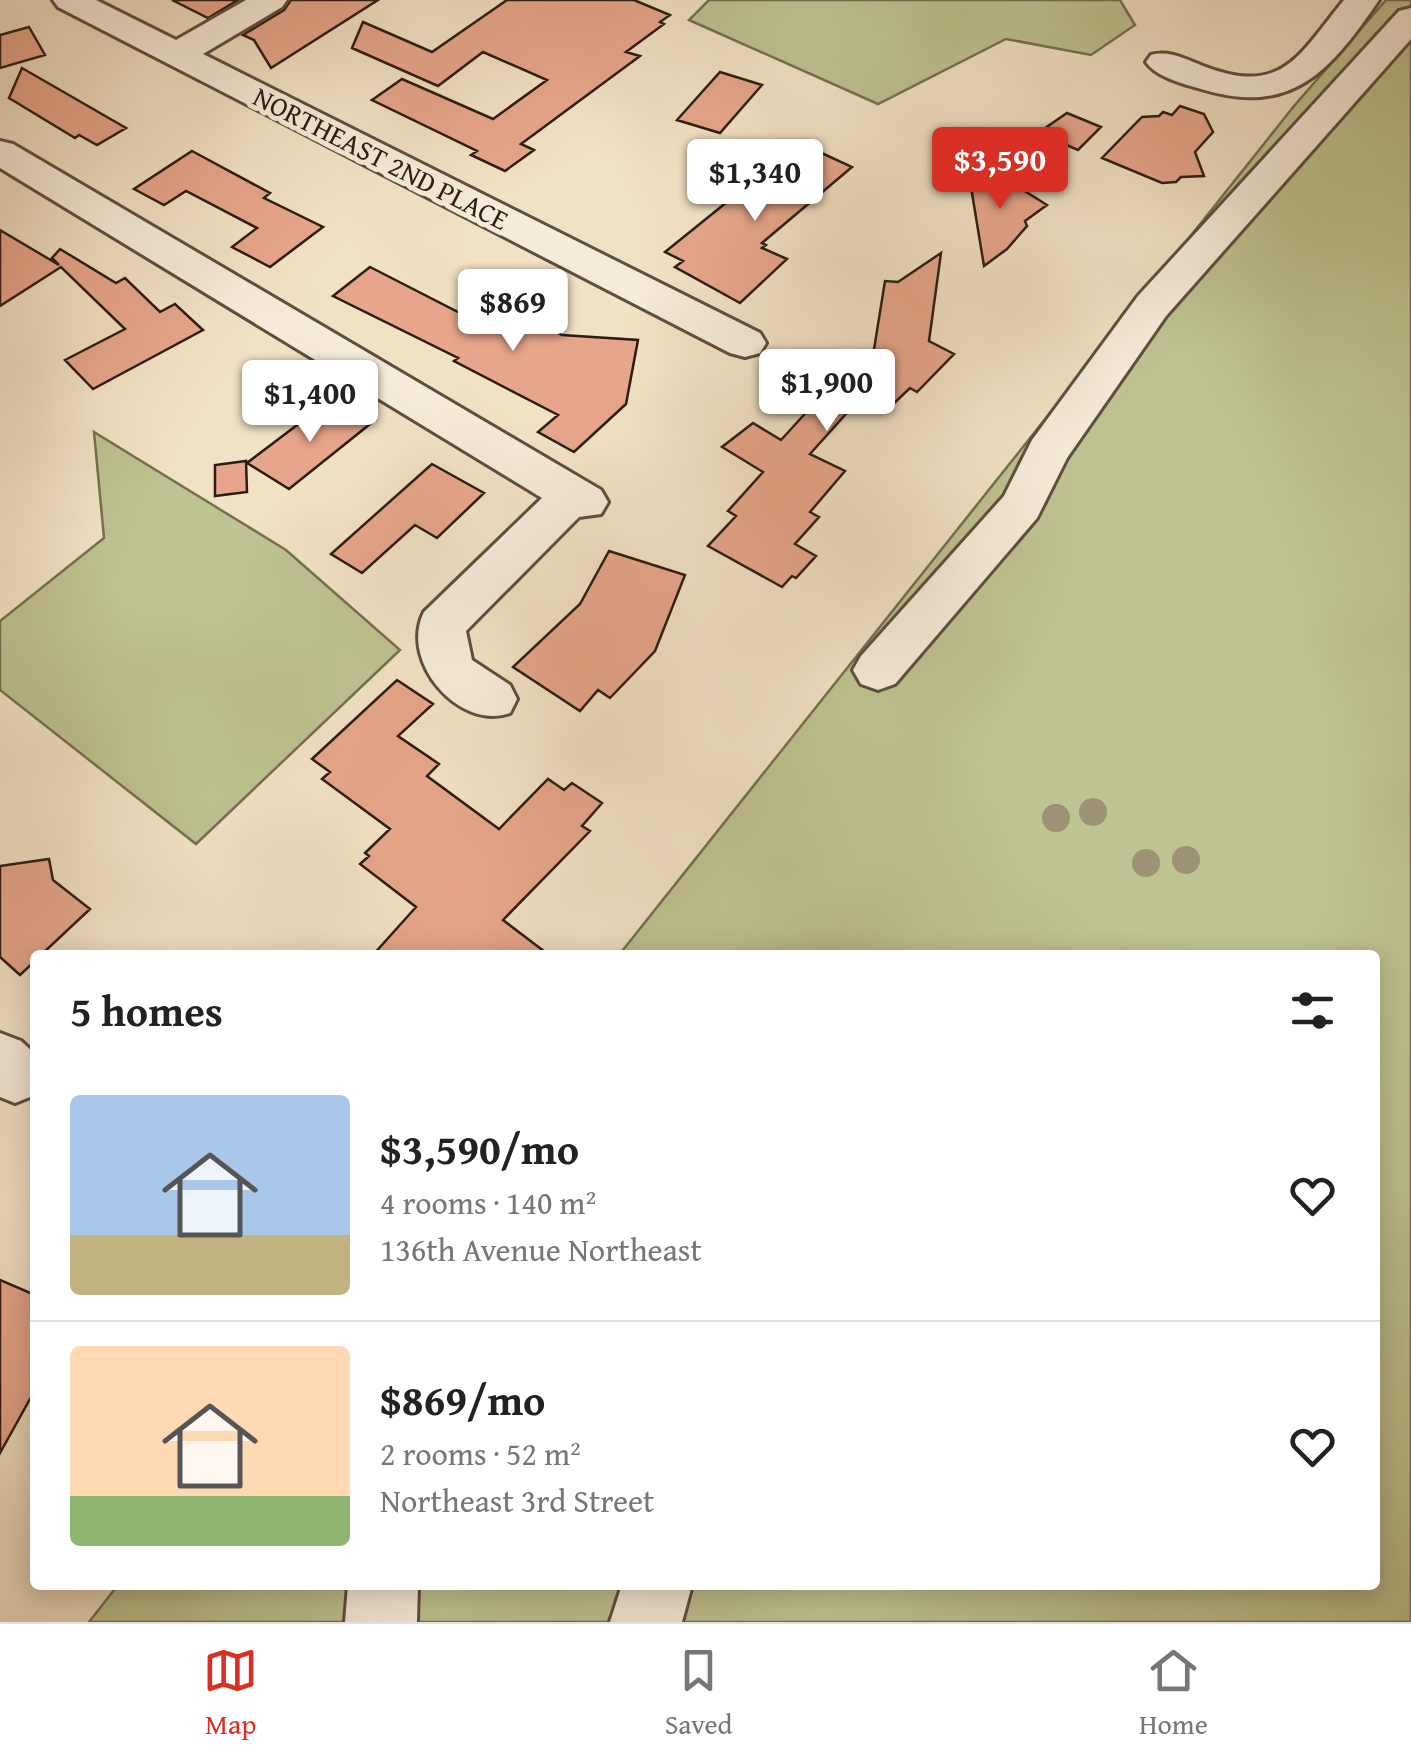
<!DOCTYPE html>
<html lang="en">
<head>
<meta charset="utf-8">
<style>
	body { margin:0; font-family:"Gentium Book Plus",serif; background:#f6f6f6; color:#222; height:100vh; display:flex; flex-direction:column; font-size:38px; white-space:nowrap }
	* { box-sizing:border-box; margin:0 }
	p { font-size:32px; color:#767676 }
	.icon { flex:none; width:55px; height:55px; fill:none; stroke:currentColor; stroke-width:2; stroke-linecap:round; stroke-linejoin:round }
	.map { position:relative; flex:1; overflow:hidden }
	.details { position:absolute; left:30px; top:950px; width:1350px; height:640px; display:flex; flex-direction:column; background:#fff; border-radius:10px; box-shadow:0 5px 25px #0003 }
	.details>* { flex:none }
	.price { position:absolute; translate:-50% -85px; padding:0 22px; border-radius:10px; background:#fff; color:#222; font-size:32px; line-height:65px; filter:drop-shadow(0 2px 5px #0008) }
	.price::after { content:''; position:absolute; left:50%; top:60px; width:30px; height:22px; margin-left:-15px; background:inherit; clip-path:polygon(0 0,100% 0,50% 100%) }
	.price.active { background:#d93025; color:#fff }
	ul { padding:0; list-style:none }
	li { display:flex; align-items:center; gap:30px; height:250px; padding:0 40px }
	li+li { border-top:2px solid #e0e0e0 }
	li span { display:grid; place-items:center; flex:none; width:280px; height:200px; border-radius:10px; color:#555 }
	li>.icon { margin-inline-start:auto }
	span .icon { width:120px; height:120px; fill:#fffc; stroke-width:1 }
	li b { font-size:42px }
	h2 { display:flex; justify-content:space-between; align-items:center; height:120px; padding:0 40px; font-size:42px }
	.tab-bar { display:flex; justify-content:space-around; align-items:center; height:140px; border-top:2px solid #e0e0e0; background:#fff; font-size:28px; color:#767676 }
	.tab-bar a { display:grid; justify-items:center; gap:5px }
	.tab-bar .active { color:#d93025 }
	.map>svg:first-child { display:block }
	.green { fill:#bfc291; stroke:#766f51; stroke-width:2.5 }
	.building { fill:#e7a68b; stroke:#2c1c11; stroke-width:2.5 }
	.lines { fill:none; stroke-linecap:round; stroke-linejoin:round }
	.minor-casing { stroke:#5e4e3e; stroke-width:6 }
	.minor { fill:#f7ecd9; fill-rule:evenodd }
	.tree { fill:#9d9176 }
	.labels { text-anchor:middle; stroke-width:10; stroke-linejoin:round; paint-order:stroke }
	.far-street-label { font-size:28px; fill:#2c1c11; stroke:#f7ecd9 }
</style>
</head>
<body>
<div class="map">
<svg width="1411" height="1622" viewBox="0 0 1411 1622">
	<rect width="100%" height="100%" fill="#f2e2c4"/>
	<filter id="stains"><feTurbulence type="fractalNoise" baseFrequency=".002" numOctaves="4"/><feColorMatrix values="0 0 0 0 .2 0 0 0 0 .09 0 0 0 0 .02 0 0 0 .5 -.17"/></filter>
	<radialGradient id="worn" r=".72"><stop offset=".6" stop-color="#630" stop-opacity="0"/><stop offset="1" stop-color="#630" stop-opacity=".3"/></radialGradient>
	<path class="green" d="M709,0h411l15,25 -44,30 -85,-16 -128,65 -189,-84z
		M1386,0h25v1622h-1322l29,-37h1257v-630h-756l675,-849z
		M94,432l192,118 114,100 -204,194 -196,-154v-69l104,-83z"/>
	<path class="building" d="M172,0h66l-30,18z
		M291,0h87l-107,68 -17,-28 -11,-5 41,-25z
		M507,0h127l36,15 -10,7 4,2 -38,28 14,4 -119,88 13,6 -29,21 -34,-16 6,-4 -105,-51 30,-21 91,40 54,-39 -64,-28 -45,34 -86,-38 11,-26 69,30z
		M29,27l16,28 -45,13v-33z
		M22,68l104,60 -29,17 -18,-10 -4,3 -66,-40z
		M720,72l42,13 -42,48 -43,-13z
		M1180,106l24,8 9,18 -18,20 9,24 -23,1 -5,5 -14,1 -60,-25 40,-41 17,-1 4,-4 9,3z
		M1067,113l34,14 -23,23 -40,-17z
		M800,143l52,24 -90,76 4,2 -4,3 25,11 -47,44 -65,-36 8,-6 -18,-9z
		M192,151l78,42 -6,5 59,29 -53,40 -38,-20 25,-19 -71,-37 -22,14 -30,-16z
		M988,168l59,37 -22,16 2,5 -20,23 -23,17 -14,-85z
		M0,230l59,35 -7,-7 8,-9 56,34 9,-5 35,34 15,-8 28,26 -110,59 -28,-29 60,-31 -64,-62 -61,39z
		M941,253l-12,88 25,13 -37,38 -7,-4 -21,20 -18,-9 -10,9 -7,-3 -44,49 35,17 -35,41 9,5 -24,27 21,12 -20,22 -4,-2 -10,11 -74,-41 28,-30 -8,-5 35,-39 -41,-25 31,-24 28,17 52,-57 -6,-3 22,-23 22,11 14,-87 13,1z
		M370,267l92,47 4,-3 7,3 18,-15 71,36 76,5 -12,64 -52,48 -36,-20 20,-17 -104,-54 4,-3 -125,-62z
		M345,401l30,19 -86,69 -42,-26 62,-47 10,6z
		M246,461l1,31 -32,4v-31z
		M432,464l52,29 -47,45 -22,-13 -53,48 -31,-19z
		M609,551l76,24 -30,76 -45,47 -12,-8 -18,21 -67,-44 67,-63z
		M397,680l36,24 -35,32 41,28 -12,12 72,53 49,-50 16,11 8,-7 30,20 -20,23 8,5 -87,89 46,35h-176l43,-48 -56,-43 9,-8 -4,-3 25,-24 -68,-50 8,-7 -18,-13z
		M49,859l4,21 37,29 -49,46h-6v6l-15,14 -20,-18v-91z
		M0,1280l35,15v95l-35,63z"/>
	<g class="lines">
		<g class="minor-casing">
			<path id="minor" d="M53,0h43l80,40 70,-40h41l-5,7 -79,47 557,279 6,10 -6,10 -15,4 -15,-4 -672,-346z
				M1344,0h35c-49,71 -86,117 -178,89 -17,-5 -45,-12 -55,-27l5,-7c19,-5 34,4 52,11 80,31 96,-11 141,-66z
				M1411,8v31l-245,277 -99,142 -30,60 -142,166 -17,6 -17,-6 -8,-14 8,-14 143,-160 28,-56 106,-144 261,-285z
				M0,141l13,3 588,346 7,12 -7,12 -22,3 -113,114 6,29 38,25 7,14 -7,14c-51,18 -111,-52 -86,-101l118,-114 -542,-330z
				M0,1033l21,8 14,13v41l-20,8 -15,-6z
				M348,1585h70l-1,37h-72z
				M622,1585h70l-10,37h-72z"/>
		</g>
		<use href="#minor" class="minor"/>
	</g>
	<g class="tree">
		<circle cx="1093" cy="812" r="14"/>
		<circle cx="1056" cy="818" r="14"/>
		<circle cx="1186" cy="860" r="14"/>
		<circle cx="1146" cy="863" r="14"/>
	</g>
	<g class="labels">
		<g class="far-street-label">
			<text transform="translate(381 158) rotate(27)" y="10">NORTHEAST 2ND PLACE</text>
		</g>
	</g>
	<rect width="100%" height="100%" filter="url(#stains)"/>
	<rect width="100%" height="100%" fill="url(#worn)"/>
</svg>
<b class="price active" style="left:1000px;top:212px">$3,590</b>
<b class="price" style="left:755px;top:224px">$1,340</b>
<b class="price" style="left:513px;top:354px">$869</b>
<b class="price" style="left:827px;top:434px">$1,900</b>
<b class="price" style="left:310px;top:445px">$1,400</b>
<section class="details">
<h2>5 homes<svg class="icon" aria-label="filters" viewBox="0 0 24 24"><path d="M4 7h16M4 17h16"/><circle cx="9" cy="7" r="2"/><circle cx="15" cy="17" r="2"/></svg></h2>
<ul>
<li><span style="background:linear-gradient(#a9c7e8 70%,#c2b280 0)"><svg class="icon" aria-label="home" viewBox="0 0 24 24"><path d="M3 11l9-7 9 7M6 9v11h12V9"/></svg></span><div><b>$3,590/mo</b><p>4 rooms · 140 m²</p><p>136th Avenue Northeast</p></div><svg class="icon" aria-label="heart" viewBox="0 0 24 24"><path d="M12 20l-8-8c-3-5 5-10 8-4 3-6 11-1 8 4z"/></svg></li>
<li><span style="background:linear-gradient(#ffd9b3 75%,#8fb573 0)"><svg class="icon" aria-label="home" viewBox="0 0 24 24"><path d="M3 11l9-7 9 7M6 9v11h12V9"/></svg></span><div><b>$869/mo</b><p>2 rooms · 52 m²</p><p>Northeast 3rd Street</p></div><svg class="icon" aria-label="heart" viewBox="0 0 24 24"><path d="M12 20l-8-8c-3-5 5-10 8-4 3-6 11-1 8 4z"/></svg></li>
</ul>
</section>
</div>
<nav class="tab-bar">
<a class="active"><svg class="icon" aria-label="map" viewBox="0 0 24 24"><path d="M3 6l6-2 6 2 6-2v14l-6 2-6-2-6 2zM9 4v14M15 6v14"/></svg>Map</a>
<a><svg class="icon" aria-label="saved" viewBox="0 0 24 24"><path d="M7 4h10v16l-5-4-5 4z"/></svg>Saved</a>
<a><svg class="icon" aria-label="home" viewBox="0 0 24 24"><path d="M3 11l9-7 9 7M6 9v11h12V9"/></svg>Home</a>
</nav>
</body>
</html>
